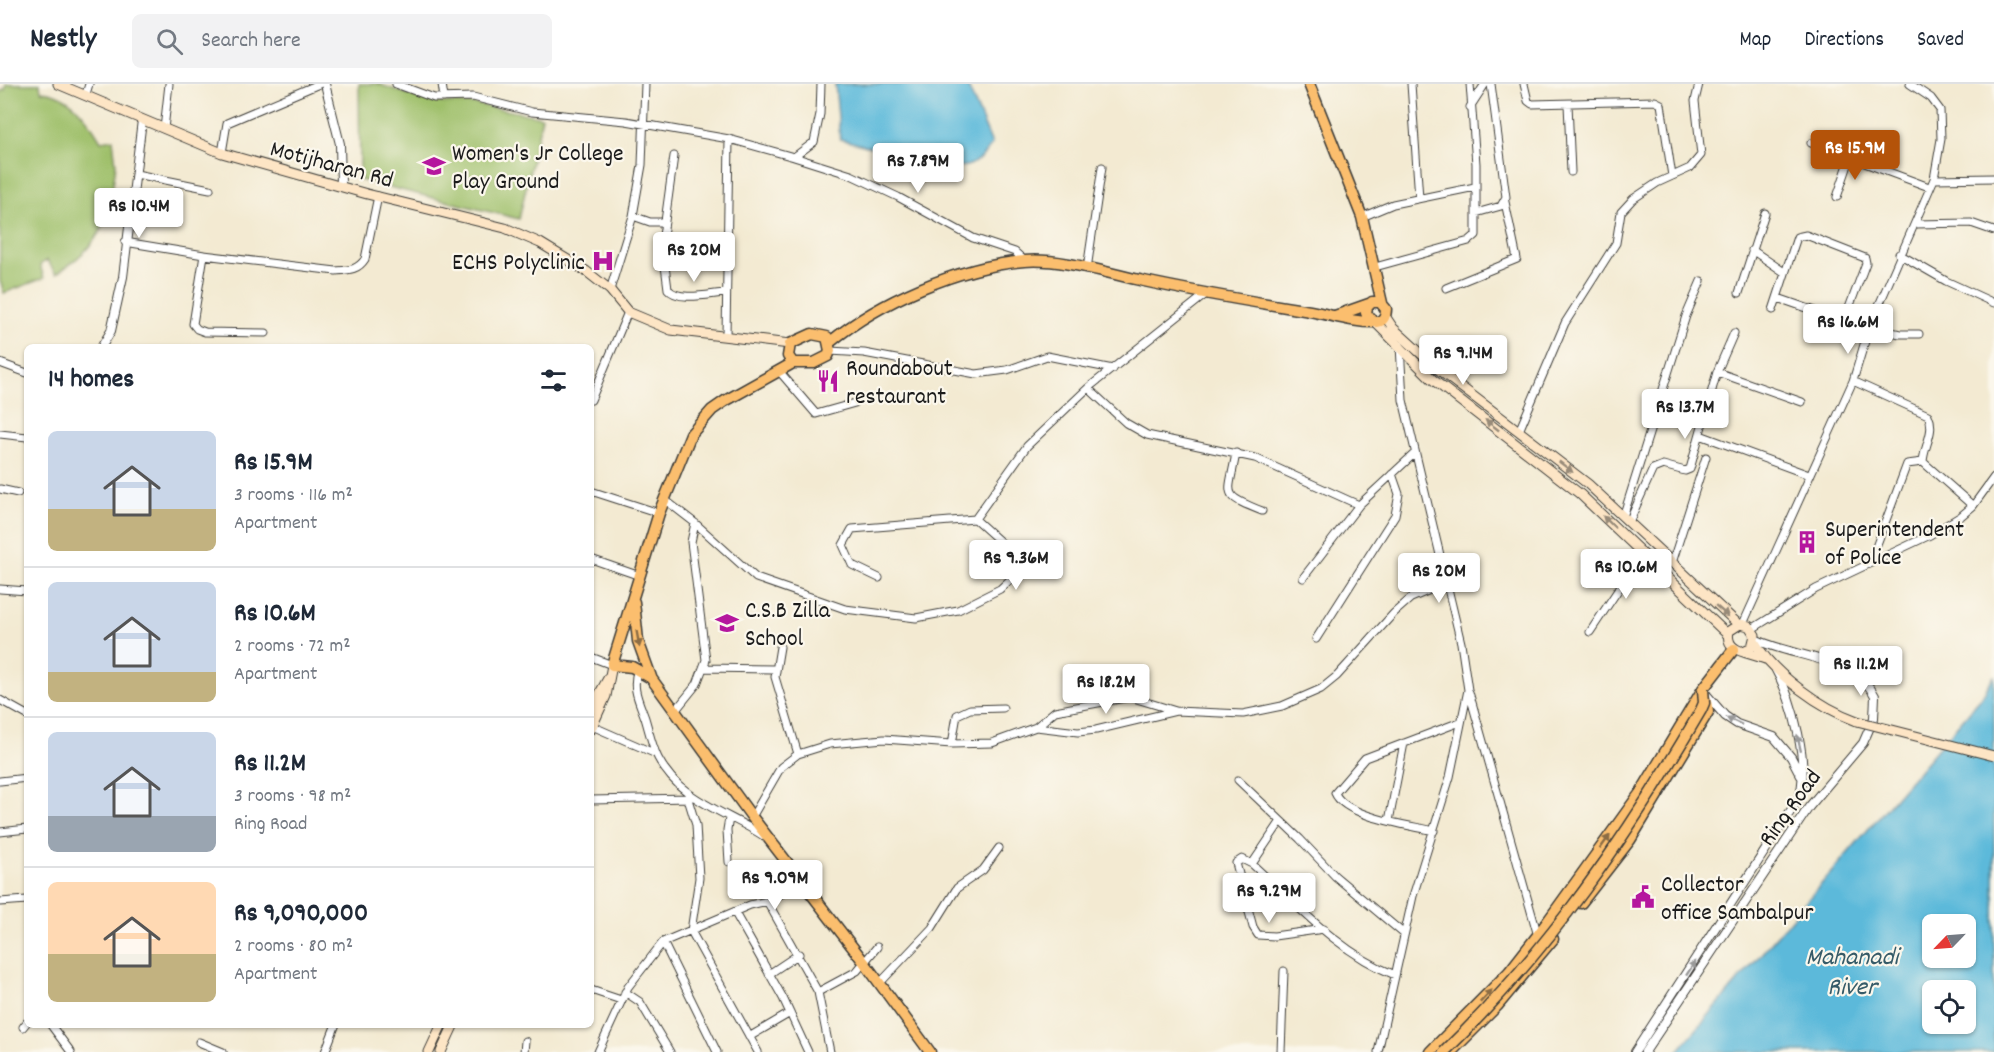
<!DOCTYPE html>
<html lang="en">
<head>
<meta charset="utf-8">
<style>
	body { margin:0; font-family:Dekko,sans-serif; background:#f2f2f3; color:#1f2937; height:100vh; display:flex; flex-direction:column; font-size:22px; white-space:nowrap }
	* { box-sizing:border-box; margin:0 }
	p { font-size:20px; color:#747a83 }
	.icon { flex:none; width:33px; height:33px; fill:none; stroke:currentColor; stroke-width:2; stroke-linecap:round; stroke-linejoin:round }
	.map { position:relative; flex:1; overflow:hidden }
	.drawer { position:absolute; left:24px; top:260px; width:570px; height:684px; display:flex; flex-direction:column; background:#fff; border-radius:9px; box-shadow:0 2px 4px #0004 }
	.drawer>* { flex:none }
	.needle { width:39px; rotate:245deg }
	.controls { position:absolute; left:1922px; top:830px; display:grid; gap:12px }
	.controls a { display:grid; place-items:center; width:54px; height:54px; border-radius:9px; background:#fff; box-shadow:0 2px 4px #0004; font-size:30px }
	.price { position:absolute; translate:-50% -51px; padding:0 14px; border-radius:6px; background:#fff; color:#222; font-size:20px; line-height:39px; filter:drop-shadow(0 2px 3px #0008) }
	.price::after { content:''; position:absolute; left:50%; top:36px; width:18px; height:14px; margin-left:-9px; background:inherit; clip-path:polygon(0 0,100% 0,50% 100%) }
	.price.selected { background:#b45309; color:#fff }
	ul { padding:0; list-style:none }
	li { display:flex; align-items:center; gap:18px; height:150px; padding:0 24px }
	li+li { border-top:2px solid #e0e1e3 }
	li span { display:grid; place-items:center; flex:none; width:168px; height:120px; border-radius:9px; color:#555 }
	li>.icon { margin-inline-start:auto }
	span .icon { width:72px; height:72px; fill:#fffc; stroke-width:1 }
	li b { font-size:26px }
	h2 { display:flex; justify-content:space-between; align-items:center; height:72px; padding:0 24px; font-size:26px }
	header { display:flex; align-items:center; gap:36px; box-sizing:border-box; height:84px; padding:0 30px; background:#fff; border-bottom:2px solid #e0e1e3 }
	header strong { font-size:28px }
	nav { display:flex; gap:33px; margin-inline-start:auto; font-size:21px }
	.search { width:420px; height:54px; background:#f2f2f3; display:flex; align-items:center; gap:15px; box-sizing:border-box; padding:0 21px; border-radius:9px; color:#747a83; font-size:22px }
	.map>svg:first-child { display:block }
	.green { fill:#9fc06a; stroke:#5e6e43; stroke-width:1.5 }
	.water { fill:#5cb9da; stroke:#3c6a7b; stroke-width:1.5; fill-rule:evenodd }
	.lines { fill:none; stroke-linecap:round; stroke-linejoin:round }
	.minor-casing { stroke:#3c3b37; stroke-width:9 }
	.tertiary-casing { stroke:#3c3b37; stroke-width:10 }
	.secondary-casing { stroke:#3c3b37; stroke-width:11 }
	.primary-casing { stroke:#3c3b37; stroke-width:13 }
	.minor { stroke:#fff; stroke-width:7 }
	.tertiary { stroke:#fff; stroke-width:8 }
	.secondary { stroke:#fde5c5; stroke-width:9 }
	.primary { stroke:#fbbe6e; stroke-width:10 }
	.secondary-bridge-casing { stroke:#3c3b37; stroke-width:11; stroke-linecap:butt }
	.primary-bridge-casing { stroke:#3c3b37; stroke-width:13; stroke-linecap:butt }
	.secondary-bridge { stroke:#fde5c5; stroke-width:9 }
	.primary-bridge { stroke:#fbbe6e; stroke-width:10 }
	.oneway { fill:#988b79 }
	.oneway2 { fill:#8c6d45 }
	.oneway3 { fill:#999 }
	.labels { text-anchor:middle; stroke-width:4.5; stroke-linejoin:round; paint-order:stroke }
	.poi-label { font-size:24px; fill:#1c1c1c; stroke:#fbf7ec; text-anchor:start }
	.street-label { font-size:24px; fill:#1c1c1c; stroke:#fbf7ec }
	.water-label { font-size:26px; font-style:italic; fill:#365b68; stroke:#fbf7ec }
</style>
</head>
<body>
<header>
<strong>Nestly</strong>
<div class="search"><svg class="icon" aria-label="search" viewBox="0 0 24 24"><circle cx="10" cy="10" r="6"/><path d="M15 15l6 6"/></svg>Search here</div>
<nav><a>Map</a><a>Directions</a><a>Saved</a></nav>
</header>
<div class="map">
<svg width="1994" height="968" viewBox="0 0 1994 968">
	<rect width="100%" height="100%" fill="#fbf7ec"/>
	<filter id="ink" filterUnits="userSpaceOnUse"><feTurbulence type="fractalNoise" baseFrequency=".0167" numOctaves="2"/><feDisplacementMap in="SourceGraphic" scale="12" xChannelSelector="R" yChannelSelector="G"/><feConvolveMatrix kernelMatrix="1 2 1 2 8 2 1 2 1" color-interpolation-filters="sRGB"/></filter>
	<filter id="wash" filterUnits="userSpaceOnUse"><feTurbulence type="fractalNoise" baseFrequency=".008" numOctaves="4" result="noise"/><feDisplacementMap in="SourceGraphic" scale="24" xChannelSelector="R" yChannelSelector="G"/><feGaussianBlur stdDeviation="1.35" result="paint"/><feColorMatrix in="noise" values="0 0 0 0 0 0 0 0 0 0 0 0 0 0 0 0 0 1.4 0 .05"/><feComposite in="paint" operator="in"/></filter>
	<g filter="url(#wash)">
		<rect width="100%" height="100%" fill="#f3ead2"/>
		<path class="green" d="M6,0h34l1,7c29,2 46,26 60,50l12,-2 3,26 -4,27 -12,-1 -2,8 14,7c-12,33 -27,49 -56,68l-9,-14 -7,5 4,13 -40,15 -4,-12v-190l5,-1z
			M359,0h19l53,18 43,2 68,13 -23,102 -159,-39z"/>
		<path class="water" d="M835,0h132l25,60c-21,31 -36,26 -65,9l-20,4 -67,-18z
			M1994,592v376h-317l304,-354zM1932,840h33v33h-33zM1932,906h33v33h-33z"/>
	</g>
	<g filter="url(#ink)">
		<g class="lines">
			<g class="minor-casing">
				<path id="minor" d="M396,0l38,14 39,-1 59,15 94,9 103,18 65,18 20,-15 6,-28 1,-30
					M442,0l2,14
					M1411,0l8,114
					M1524,0l4,17 4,3 123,-3 6,3 11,72
					M86,10l3,-10
					M1568,20l3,68
					M1470,23l15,-23
					M164,45l5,-45
					M1811,59l118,44
					M222,69l5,-30 92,-39
					M674,72l-12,87 6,46c10,13 42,5 57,4
					M794,73l57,18 47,22 75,41 42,14 10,9
					M136,90l74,15
					M1934,95l60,-1
					M1837,113l14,-41
					M1476,129l25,-7 5,-9 -15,-113
					M633,132l17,6h14
					M1362,133l31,-13 82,-17
					M1915,140l56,-1 23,8
					M125,158l79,13 132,16c13,-1 22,-1 29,-12l13,-63
					M1752,166l32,22
					M1899,170l47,27 48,22
					M204,171l-11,69 4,5 8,3 61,1
					M1375,183l94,-26 7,-6v-71l-6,-80
					M1087,185l15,-102
					M1446,204l71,-29 -12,-57
					M610,206l23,-74 9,-51 3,-81
					M1739,209l26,-80
					M1773,226l24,-73 9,-2 59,23 1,5 -22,58 -66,-23
					M1844,237l56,13h19
					M726,252l3,-197
					M830,267l34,2 112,21 31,-4 40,-14 66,13
					M0,279l27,10
					M779,287l37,43 39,-11
					M1717,288l85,30
					M1853,297l75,34c8,16 -4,30 -5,47l50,44
					M1088,304l38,35 21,12 108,23 104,47
					M591,316l37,-88
					M1519,347l46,-108 51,-80 5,-31 12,-13 24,-16 33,-15 11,-13 -6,-54 4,-17
					M0,350l27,3
					M1700,351l109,40
					M1236,369c-7,43 -17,41 26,58
					M0,405l18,4
					M591,407l68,22
					M664,415l31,24 61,55 89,31 71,9 42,-8 42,-21 15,-14 4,-14 -4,-6 -40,-36 52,-73 61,-58 118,-94
					M1623,433l63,-201 15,-35
					M1629,438l24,-53 10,-4 22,6 5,-2 27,-97 17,-39
					M591,475l49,17
					M1672,479l34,-106
					M1870,479l37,-99 16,-2
					M879,494l-27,-13 -9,-20 9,-16 123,-10
					M1303,494l56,-73 56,-52
					M0,505l27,2
					M1743,540l110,-243 16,-53 65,-149 7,-40 -1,-29 -9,-12 -21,-14
					M1752,545l64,-40 114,-54 31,-19 12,-10 21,-29
					M1590,548l52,-78
					M1316,555l79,-124 4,-21 -7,-20
					M780,563l-5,30 23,77 32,-10 54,-5 68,5 40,-1 44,-16 19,-16 75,-14 46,14 67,3 39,-8 39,-17 16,-13 57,-63 17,-15 35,-15
					M591,573l21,8
					M705,584l69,1
					M638,585c-7,19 1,32 7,49 4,13 7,28 13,40 23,44 70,54 107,79
					M1469,608l69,244
					M0,616l27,15
					M676,626l21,-26 9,-24 -15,-118 4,-19
					M592,642l64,28
					M1036,643l42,5 18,-2 80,-19
					M952,660l5,-29 13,-6 33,-1
					M1238,696l62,59 35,37 69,58
					M0,697l27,-3
					M688,715l8,26 3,53 -8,53 67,121
					M591,716l99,-2
					M752,733l29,-50 17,-13
					M1389,737l15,-78
					M1434,747c-25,-6 -89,-14 -99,-38l30,-35 95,-36
					M0,748l27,-3
					M729,778l-2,-32 2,-12
					M1252,780l29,-43
					M767,817l51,91 12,60
					M0,818l27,-2
					M735,829l48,85 25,54
					M1324,845l-50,7 -16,-1 -5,-8 -17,-64 6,-4 10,5c44,40 87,89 143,111
					M663,858l54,110
					M769,890l30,-20
					M879,900l53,-56 25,-40 26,-18 16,-22
					M591,906l30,10
					M625,908l15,10 30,50
					M818,908l39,-21 20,-24
					M50,940l21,28
					M23,943l4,-5
					M749,953l41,-24
					M199,958l24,10
					M325,968l11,-28
					M524,968l1,-11
					M598,968l30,-65 35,-45 87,-37 17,-4 36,-18
					M1281,968l3,-81
					M1378,968l35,-156 37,-119 18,-87 -7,-47 -58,-243 -3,-55"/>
			</g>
			<g class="tertiary-casing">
				<path id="tertiary" d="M325,0l15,60 1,40
					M102,262l9,-15 12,-54 19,-157
					M1706,610l19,22 12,8 37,13 17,20 10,19
					M1635,968l164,-254c11,-33 -6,-97 -23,-128
					M1645,968l164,-245 54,-64 11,-25 1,-22c-19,-39 -85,-39 -120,-57"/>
			</g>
			<g class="secondary-casing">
				<path id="secondary" d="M58,0l164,69 145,41 138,34 35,15 46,28 24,19 18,22 43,18 119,14
					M1385,232l8,12 46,42 149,114 150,140
					M1375,238l57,57 148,115 148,141
					M1754,557c20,34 67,67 103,80
					M1743,567l9,-4 3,-12 -6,-9 -9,-2 -11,7c-5,22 21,21 36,28
					M591,625l19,-34
					M591,645l15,-33 6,-31
					M429,968l13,-28
					M441,968l13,-28"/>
			</g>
			<g class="primary-casing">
				<path id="primary" d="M1309,0l53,133 20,86
					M1335,232l34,-12
					M812,250l15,3 3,14 -2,5 -14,7h-21l-5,-7 2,-12z
					M829,259c51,-42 129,-76 195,-82 39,-3 82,12 120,20 55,12 110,21 166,30 22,4 44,12 67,11 7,-1 9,-7 9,-13l-6,-7h-8l-5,5 -1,6 6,8
					M793,279l-68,38 -13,9 -21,24 -32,79 -47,152 20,2 19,11 101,139 112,145 66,90
					M634,518l4,39 13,36
					M1581,819l49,-63 78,-128 -3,-17
					M1453,966l44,-44 56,-67
					M1430,968l79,-80 29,-37 103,-143 62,-103 31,-40"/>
			</g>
			<use href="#minor" class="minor"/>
			<use href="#tertiary" class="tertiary"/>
			<use href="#secondary" class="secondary"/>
			<use href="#primary" class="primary"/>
			<g class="secondary-bridge-casing">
				<path id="secondary-bridge" d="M1857,637l137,35"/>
			</g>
			<g class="primary-bridge-casing">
				<path id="primary-bridge" d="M1444,968c104,-100 185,-218 257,-342l3,-7 -1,-14"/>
			</g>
			<use href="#secondary-bridge" class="secondary-bridge"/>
			<use href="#primary-bridge" class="primary-bridge"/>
		</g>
		<defs><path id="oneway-solid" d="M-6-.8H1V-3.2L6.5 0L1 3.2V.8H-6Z" transform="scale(1.5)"/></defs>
		<g class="oneway">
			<use href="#oneway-solid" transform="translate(1492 341) rotate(-142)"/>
			<use href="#oneway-solid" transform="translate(1566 383) rotate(38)"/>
			<use href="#oneway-solid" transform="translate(1609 438) rotate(-136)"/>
			<use href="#oneway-solid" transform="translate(1722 527) rotate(41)"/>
		</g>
		<g class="oneway2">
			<use href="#oneway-solid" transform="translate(638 555) rotate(80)"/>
			<use href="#oneway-solid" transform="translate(1605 758) rotate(-54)"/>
			<use href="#oneway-solid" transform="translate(1486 912) rotate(-47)"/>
		</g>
		<g class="oneway3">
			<use href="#oneway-solid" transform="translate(1734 637) rotate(-154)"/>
			<use href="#oneway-solid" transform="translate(1799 659) rotate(-103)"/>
			<use href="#oneway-solid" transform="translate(1691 884) rotate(-57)"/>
		</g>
	</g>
	<defs>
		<g id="university-bare" transform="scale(1.8)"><path d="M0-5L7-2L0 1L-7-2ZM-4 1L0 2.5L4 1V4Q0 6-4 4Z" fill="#b5179e" stroke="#fbf7ec" stroke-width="2.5" paint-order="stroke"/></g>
		<g id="hospital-bare" transform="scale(1.8)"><path d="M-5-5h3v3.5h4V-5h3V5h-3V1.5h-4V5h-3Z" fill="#b5179e" stroke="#fbf7ec" stroke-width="2.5" paint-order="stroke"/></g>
		<g id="restaurant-bare" transform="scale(1.8)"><path d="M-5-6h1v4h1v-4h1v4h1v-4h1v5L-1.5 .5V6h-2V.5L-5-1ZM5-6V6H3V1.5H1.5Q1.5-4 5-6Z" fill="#b5179e" stroke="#fbf7ec" stroke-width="2.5" paint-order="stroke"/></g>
		<g id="building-bare" transform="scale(1.8)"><path d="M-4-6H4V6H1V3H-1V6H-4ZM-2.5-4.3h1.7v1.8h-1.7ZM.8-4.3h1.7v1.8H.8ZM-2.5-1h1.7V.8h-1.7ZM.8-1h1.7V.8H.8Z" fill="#b5179e" stroke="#fbf7ec" stroke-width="2.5" paint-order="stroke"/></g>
		<g id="school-bare" transform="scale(1.8)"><path d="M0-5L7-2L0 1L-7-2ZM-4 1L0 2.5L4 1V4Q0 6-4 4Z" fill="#b5179e" stroke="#fbf7ec" stroke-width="2.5" paint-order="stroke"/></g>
		<g id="civic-bare" transform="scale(1.8)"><path d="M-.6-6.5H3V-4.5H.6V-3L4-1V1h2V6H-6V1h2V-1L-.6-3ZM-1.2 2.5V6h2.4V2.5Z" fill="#b5179e" stroke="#fbf7ec" stroke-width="2.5" paint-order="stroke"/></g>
	</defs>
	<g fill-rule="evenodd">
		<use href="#university-bare" x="434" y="82"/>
		<use href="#hospital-bare" x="603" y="177"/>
		<use href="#restaurant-bare" x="828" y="297"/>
		<use href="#building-bare" x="1807" y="458"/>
		<use href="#school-bare" x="727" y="539"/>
		<use href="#civic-bare" x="1643" y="813"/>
	</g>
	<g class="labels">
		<g class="poi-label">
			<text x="452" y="76">Women's Jr College<tspan x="452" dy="28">Play Ground</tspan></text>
			<text x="585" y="185" text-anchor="end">ECHS Polyclinic</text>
			<text x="846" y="291">Roundabout<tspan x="846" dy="28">restaurant</tspan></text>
			<text x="1825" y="452">Superintendent<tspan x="1825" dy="28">of Police</tspan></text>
			<text x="745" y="533">C.S.B Zilla<tspan x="745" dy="28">School</tspan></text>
			<text x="1661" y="807">Collector<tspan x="1661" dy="28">office Sambalpur</tspan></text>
		</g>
		<g class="street-label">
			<text transform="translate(332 79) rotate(15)" y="8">Motijharan Rd</text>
			<text transform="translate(1789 723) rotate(-54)" y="8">Ring Road</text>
		</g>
		<g class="water-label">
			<text x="1852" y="880">Mahanadi<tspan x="1852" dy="30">River</tspan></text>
		</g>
	</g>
</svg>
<div class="controls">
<a><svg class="needle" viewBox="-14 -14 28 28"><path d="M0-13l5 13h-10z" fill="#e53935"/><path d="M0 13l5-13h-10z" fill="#747a83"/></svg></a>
<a><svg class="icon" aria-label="locate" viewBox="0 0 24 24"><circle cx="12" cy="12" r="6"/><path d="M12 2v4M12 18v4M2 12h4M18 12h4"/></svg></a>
</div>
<b class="price selected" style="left:1855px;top:97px">Rs 15.9M</b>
<b class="price" style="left:918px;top:110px">Rs 7.89M</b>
<b class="price" style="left:139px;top:155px">Rs 10.4M</b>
<b class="price" style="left:694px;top:199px">Rs 20M</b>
<b class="price" style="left:1848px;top:271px">Rs 16.6M</b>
<b class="price" style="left:1463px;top:302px">Rs 9.14M</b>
<b class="price" style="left:1685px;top:356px">Rs 13.7M</b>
<b class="price" style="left:1016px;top:507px">Rs 9.36M</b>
<b class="price" style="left:1626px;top:516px">Rs 10.6M</b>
<b class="price" style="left:1439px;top:520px">Rs 20M</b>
<b class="price" style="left:1861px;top:613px">Rs 11.2M</b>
<b class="price" style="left:1106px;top:631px">Rs 18.2M</b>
<b class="price" style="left:775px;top:827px">Rs 9.09M</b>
<b class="price" style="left:1269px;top:840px">Rs 9.29M</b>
<section class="drawer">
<h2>14 homes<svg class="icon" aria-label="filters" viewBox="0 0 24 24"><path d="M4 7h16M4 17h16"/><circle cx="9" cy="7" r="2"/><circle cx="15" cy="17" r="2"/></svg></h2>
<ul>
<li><span style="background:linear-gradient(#c9d6e8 65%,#c2b280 0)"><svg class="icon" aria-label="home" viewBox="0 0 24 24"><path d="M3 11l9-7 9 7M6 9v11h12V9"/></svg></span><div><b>Rs 15.9M</b><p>3 rooms · 116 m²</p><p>Apartment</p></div></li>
<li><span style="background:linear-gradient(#c9d6e8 75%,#c2b280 0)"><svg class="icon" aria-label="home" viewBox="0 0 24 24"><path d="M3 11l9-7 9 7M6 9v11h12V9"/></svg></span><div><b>Rs 10.6M</b><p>2 rooms · 72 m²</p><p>Apartment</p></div></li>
<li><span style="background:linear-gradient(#c9d6e8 70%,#9aa5b1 0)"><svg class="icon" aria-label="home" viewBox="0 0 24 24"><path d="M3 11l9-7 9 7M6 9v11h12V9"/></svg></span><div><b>Rs 11.2M</b><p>3 rooms · 98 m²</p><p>Ring Road</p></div></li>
<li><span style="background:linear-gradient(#ffd9b3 60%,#c2b280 0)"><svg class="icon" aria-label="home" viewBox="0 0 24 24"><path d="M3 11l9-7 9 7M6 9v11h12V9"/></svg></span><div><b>Rs 9,090,000</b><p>2 rooms · 80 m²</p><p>Apartment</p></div></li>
</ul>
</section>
</div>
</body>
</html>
